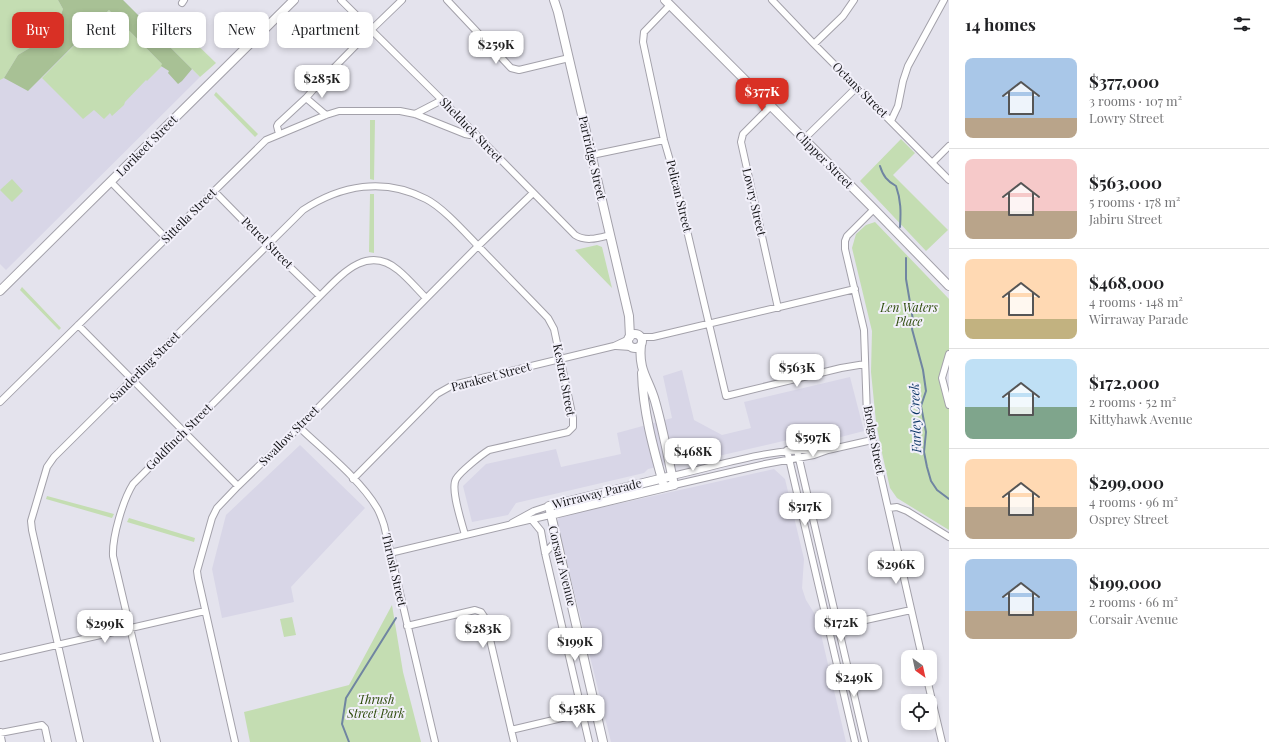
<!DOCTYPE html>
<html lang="en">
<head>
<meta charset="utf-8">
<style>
	body { margin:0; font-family:"Playfair Display",serif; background:#f6f6f6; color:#202124; height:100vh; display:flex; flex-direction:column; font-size:15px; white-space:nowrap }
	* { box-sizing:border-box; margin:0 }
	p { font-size:13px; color:#757577 }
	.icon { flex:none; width:22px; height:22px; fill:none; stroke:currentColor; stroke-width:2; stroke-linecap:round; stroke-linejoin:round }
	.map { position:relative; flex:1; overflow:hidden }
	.sheet { display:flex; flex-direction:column; background:#fff; width:320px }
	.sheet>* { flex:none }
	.banner { position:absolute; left:12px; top:12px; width:380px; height:36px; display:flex; gap:8px }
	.needle { width:26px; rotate:147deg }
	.buttons { position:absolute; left:901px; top:650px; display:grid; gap:8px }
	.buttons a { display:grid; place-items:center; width:36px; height:36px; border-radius:8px; background:#fff; box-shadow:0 2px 6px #0003; font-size:20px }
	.price { position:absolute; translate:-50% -34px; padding:0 9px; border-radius:8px; background:#fff; color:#222; font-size:13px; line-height:26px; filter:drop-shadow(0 1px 2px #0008) }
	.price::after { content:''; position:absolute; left:50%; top:24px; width:12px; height:9px; margin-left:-6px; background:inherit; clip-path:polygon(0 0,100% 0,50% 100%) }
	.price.selected { background:#d93025; color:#fff }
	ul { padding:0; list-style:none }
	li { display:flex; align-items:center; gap:12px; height:100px; padding:0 16px }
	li+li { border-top:1px solid #e0e0e0 }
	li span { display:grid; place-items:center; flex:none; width:112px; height:80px; border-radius:8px; color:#555 }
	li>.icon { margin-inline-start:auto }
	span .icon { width:48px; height:48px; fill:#fffc; stroke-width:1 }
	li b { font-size:17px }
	h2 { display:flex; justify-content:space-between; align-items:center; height:48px; padding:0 16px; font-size:17px }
	.chip { padding:0 14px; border-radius:8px; background:#fff; box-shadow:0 2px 6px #0003; font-size:14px; line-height:36px }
	.chip.selected { background:#d93025; color:#fff }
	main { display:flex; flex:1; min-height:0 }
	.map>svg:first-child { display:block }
	.built { fill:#d8d6e7 }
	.green { fill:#c4ddb2 }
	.forest { fill:#a8c195 }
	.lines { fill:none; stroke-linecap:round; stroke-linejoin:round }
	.stream { stroke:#7085a1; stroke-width:2 }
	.minor-casing { stroke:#a3a1aa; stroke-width:8 }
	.tertiary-casing { stroke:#a3a1aa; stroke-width:10 }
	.minor { stroke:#fff; stroke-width:6 }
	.tertiary { stroke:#fff; stroke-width:8 }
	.labels { text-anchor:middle; stroke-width:4; stroke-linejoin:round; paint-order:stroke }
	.street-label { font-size:12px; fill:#141417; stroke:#f2f0fa }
	.park-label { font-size:12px; font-style:italic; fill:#2b4908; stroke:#f2f0fa }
	.water-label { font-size:13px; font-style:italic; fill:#0c3666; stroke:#f2f0fa }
</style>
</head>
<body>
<main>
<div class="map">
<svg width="949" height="742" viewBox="0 0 949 742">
	<rect width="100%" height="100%" fill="#e4e3ed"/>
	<path class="built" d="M0,0h123l77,77 -194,193 -6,-6z
		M682,370l12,50 28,15 29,-7 -7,-26 106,-25 14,54 -35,9 -20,-5 -121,28h-12l-28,6 -4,4 -128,30 -8,12 -36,7 -9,-36 23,-22 70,-15 5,18 60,-13 -4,-21 55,-15 -9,-42z
		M300,445l65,63 -74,79 3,15 -72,16 -10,-49 14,-54z
		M774,469l11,10 19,80 -2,29 4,12 10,16 4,14 26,112h-235l-54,-220 2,-5z"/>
	<path class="green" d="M0,0h58l5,9 -6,17 -16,7 -8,13 -15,9 -14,23 -4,2z
		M109,10l54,55 -16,16 -1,-1 -21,22 -1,3 -12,11 -2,-3 -6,6 -10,-9 -11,9 -41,-41z
		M176,19l10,2 -3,10 33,32 -16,14 -31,-31z
		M216,92l42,42 -3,3 -41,-42z
		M370,120h5l-1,60 -4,-1z
		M901,139l14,14 -22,22 55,55 -22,21 -66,-70z
		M12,179l11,12 -11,11 -12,-12z
		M370,194h4v59l-5,-1z
		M875,222l74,77v55l-7,24 7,27v125l-52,-32 -7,-10 -8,-35 -6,-31 -5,-50 1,-41 -20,-83 4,-14 10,-9z
		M597,245l5,2 10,41 -37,-38z
		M22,287l39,41 -2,2 -39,-40z
		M47,496l67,18 -2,4 -66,-19z
		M129,518l66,20 -1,4 -67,-20z
		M392,605l11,67 18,70h-171l-6,-30 105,-27z
		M292,617l4,18 -12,2 -4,-18z"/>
	<path class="forest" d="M58,0h65l69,69 -10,12 -4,3 -10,-11 1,-2 -8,-5 1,-2 -53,-54 -81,81 -24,-13 14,-23 15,-9 8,-13 16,-7 6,-17z"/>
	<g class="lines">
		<path class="stream" d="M880,166c3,10 7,15 16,20 5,14 5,26 4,41
			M906,258v21l7,41 -1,9 11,41 3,21 -5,15 5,26 -2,20 3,15 4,14 6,9 12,9
			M349,742l-7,-18 4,-26 50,-80"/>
		<g class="minor-casing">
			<path id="minor" d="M341,0l101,100 133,135c11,7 23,3 35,0
				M447,0l64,68 8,2 50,-12
				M772,0l42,44 135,136
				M182,3l2,-3
				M670,5l-26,27 -1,10 21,98 9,31 53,225 115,-28 24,-4
				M814,44l29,-28 11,-16
				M306,98l20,17
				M771,106l-28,28 -2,8 37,166
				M415,114l27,-14
				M891,121l7,-15 5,-25 5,-15 36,-66
				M279,134l-2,-8 1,-2 28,-26 13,-15 52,-53 31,-30
				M804,139l53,-52
				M592,155l72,-15
				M932,163l17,-17
				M111,182l55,56
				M214,191l53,54 53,51
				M874,209l-27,27 -2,5v8l19,81 3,86 55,241
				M78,325l160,161
				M640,337h13l202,-48
				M616,346l15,1
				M949,354l-7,24 7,27
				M0,402l266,-262 60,-25 13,-4h61l15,3 50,20 5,1 4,-3
				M299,427c24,23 61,52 78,81 3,5 5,11 7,17l51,217
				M787,450l68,292
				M797,450l68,292
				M672,476c50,-11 101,-29 153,-26
				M353,479l84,-85 16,-9 161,-39 15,-7
				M674,485l91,-21 49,-9 14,-5 44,-10
				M889,508l8,-1 10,4 42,26
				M532,520l9,11 4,22 44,189
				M512,523l22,-12 15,-5
				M390,553l160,-38
				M545,553l12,-13
				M407,626l68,-16 6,2 4,6 29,124
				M829,631l14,-6 68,-15
				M0,658l205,-47
				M927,679l15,63
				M511,730l72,-17
				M0,732l2,10
				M0,733l42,-8 3,3 3,14
				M80,742l-48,-212 -1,-9 16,-54 7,-10 249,-247c38,-25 81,-33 123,-11 18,9 42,37 56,51 22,23 44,45 66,68l6,11 19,89v9l-5,5 -79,18c-8,5 -29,22 -33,29 -6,10 6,44 9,56
				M157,742l-44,-186c-1,-19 10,-56 20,-72l187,-188c21,-21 47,-52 78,-26 10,8 19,19 28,28
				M235,742l-37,-164 -1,-7 15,-53 5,-10 21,-22 61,-59 179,-181 55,-53"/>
		</g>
		<g class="tertiary-casing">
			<path id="tertiary" d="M554,0l4,12 71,304 1,21
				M665,0l209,209 75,77
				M0,291l294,-291
				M628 341a7 7 0 1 1 14 0a7 7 0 1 1-14 0Z
				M642,373c1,38 11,74 21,110
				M550,515l124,-30c-6,-28 -11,-56 -19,-84 -6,-22 -17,-30 -14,-56
				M603,742l-54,-236 123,-30"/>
		</g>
		<use href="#minor" class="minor"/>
		<use href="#tertiary" class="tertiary"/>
	</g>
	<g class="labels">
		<g class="street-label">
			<text transform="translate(860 90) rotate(45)" y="4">Octans Street</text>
			<text transform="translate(471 130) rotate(46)" y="4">Shelduck Street</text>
			<text transform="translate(147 146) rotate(-45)" y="4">Lorikeet Street</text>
			<text transform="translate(592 158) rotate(77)" y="4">Partridge Street</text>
			<text transform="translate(824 160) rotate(45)" y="4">Clipper Street</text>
			<text transform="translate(679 196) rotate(76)" y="4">Pelican Street</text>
			<text transform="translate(754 202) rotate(77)" y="4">Lowry Street</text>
			<text transform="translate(189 216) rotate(-45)" y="4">Sittella Street</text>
			<text transform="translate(267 243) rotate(45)" y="4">Petrel Street</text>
			<text transform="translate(145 367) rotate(-45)" y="4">Sanderling Street</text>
			<text transform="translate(491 377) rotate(-15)" y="4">Parakeet Street</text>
			<text transform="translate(564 380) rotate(79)" y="4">Kestrel Street</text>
			<text transform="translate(289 436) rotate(-45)" y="4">Swallow Street</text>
			<text transform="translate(179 437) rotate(-45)" y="4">Goldfinch Street</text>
			<text transform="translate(874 440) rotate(79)" y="4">Brolga Street</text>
			<text transform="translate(597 494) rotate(-14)" y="4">Wirraway Parade</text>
			<text transform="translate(562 566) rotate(76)" y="4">Corsair Avenue</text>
			<text transform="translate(394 570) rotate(77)" y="4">Thrush Street</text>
		</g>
		<g class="park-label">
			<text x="909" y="312">Len Waters<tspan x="909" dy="14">Place</tspan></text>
			<text x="376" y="704">Thrush<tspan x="376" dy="14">Street Park</tspan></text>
		</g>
		<g class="water-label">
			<text transform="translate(915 418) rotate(-92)" y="5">Farley Creek</text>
		</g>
	</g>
</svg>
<div class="buttons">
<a><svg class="needle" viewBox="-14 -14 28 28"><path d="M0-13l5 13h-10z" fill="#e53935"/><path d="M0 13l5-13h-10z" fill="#757577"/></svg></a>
<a><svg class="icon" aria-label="locate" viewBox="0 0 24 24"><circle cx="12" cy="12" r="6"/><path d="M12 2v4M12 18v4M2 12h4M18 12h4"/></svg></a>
</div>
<b class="price" style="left:496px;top:65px">$259K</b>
<b class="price" style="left:322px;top:99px">$285K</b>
<b class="price selected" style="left:762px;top:112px">$377K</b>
<b class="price" style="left:797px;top:388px">$563K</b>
<b class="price" style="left:813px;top:458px">$597K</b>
<b class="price" style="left:693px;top:472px">$468K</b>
<b class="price" style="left:805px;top:527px">$517K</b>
<b class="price" style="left:896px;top:585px">$296K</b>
<b class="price" style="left:841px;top:643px">$172K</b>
<b class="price" style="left:105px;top:644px">$299K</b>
<b class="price" style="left:483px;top:649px">$283K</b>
<b class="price" style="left:575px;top:662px">$199K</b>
<b class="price" style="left:854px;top:698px">$249K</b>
<b class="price" style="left:577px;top:729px">$458K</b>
<div class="banner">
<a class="chip selected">Buy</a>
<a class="chip">Rent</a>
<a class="chip">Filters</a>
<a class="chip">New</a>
<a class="chip">Apartment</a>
</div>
</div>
<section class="sheet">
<h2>14 homes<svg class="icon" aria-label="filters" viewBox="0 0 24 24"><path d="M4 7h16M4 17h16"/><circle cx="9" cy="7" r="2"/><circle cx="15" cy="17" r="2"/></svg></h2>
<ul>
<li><span style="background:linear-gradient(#a9c7e8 75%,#b9a48a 0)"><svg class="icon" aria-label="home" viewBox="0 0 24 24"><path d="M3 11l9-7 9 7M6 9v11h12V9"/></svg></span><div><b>$377,000</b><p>3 rooms · 107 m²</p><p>Lowry Street</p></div></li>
<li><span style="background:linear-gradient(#f6c9c9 65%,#b9a48a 0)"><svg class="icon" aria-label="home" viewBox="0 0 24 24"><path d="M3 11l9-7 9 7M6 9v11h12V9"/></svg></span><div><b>$563,000</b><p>5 rooms · 178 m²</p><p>Jabiru Street</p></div></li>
<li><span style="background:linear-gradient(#ffd9b3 75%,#c2b280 0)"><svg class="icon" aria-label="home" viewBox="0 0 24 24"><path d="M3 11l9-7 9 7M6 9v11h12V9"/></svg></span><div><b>$468,000</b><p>4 rooms · 148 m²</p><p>Wirraway Parade</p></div></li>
<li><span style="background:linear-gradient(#bfe0f5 60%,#7fa58c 0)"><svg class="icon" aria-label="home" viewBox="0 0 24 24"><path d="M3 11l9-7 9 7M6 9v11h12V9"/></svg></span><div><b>$172,000</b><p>2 rooms · 52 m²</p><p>Kittyhawk Avenue</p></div></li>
<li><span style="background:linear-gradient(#ffd9b3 60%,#b9a48a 0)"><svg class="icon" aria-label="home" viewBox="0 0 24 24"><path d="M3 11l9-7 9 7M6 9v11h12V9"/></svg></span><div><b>$299,000</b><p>4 rooms · 96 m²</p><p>Osprey Street</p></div></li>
<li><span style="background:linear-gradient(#a9c7e8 65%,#b9a48a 0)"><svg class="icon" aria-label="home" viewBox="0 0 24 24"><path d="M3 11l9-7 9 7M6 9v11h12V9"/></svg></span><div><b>$199,000</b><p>2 rooms · 66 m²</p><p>Corsair Avenue</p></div></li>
</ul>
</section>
</main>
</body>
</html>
